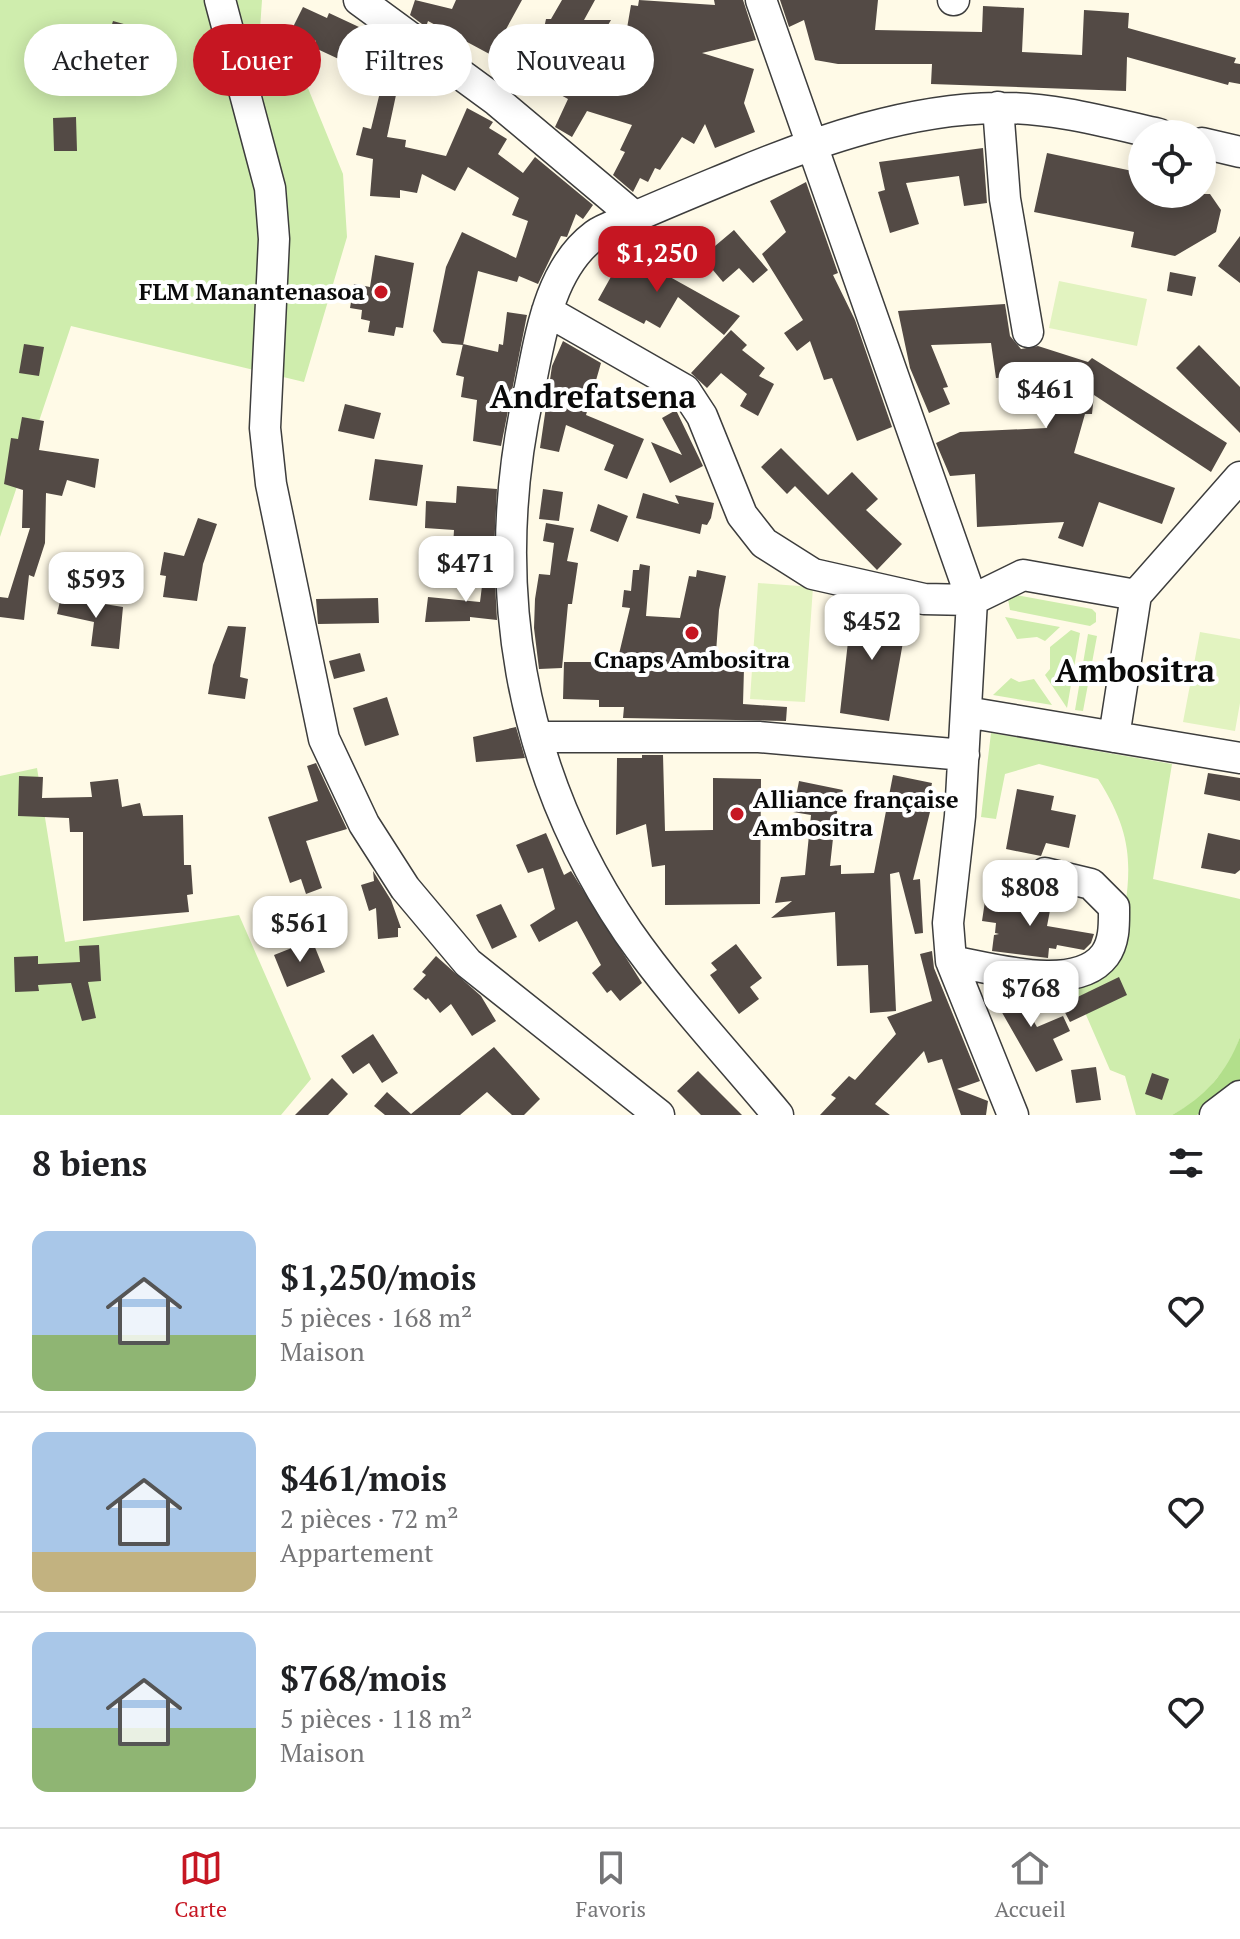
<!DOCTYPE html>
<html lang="fr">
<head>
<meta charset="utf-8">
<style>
	body { margin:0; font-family:"PT Serif",serif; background:#f6f6f6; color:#202124; height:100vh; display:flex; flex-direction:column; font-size:30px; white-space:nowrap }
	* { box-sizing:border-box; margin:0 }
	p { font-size:26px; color:#757577 }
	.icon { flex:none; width:44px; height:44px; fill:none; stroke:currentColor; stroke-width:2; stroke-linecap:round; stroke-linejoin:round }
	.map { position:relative; height:1115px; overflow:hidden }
	.details { display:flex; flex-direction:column; background:#fff; flex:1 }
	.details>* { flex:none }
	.guide { position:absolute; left:24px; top:24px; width:800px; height:72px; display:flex; gap:16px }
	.buttons { position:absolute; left:1128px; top:120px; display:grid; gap:16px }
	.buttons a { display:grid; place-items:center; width:88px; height:88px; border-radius:50%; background:#fff; box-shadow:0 4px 20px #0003; font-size:40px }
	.price { position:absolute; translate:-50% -68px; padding:0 18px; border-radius:16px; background:#fff; color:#222; font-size:26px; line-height:52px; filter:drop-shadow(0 2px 4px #0008) }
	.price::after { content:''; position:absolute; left:50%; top:48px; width:24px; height:18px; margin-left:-12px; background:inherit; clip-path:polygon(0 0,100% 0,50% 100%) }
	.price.active { background:#c61622; color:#fff }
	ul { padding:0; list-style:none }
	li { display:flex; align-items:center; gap:24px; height:200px; padding:0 32px }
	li+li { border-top:2px solid #e0e0e0 }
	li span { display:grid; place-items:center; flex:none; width:224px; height:160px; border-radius:16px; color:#555 }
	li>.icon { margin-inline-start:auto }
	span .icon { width:96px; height:96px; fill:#fffc; stroke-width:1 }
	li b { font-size:34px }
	h2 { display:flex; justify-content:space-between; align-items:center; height:96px; padding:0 32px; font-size:34px }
	.chip { padding:0 28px; border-radius:36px; background:#fff; box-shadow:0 4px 20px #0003; font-size:28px; line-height:72px }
	.chip.active { background:#c61622; color:#fff }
	.tab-bar { display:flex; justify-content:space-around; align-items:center; height:112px; border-top:2px solid #e0e0e0; background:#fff; font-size:22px; color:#757577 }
	.tab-bar a { display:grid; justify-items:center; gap:4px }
	.tab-bar .active { color:#c61622 }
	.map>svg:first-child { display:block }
	.green { fill:#cfedad }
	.forest { fill:#b2df8b }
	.pitch { fill:#e2f3c0 }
	.building { fill:#534a45 }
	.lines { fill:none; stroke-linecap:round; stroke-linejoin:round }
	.minor-casing { stroke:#3d3d3d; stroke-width:33 }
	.minor { stroke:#fff; stroke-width:30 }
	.poi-dot { fill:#c61622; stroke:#fff; stroke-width:3 }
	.labels { text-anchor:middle; stroke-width:8; stroke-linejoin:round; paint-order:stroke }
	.poi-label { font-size:24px; font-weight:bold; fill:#0a0a0a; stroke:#fff; text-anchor:end }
	.district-label { font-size:32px; font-weight:bold; fill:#0a0a0a; stroke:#fff }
</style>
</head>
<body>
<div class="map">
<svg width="1240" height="1115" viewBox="0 0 1240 1115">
	<rect width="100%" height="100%" fill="#fffae7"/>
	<path class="green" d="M0,0h262l-2,29 41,42 42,103 4,63 -43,145 -233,-56 -71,211z
		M1016,595l76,14 4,4v9l-6,4 -80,-16 -2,-11z
		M1005,617l55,10 -15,14 -8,-4 -20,2z
		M1071,630l9,3 -13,75 -22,-33 5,-6v-22z
		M1088,634l9,2 -14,75 -8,-1z
		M1011,678l8,4 15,-3 18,26 -59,-10z
		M991,733l181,31 -19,115 87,20v138l-8,23 -33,40 -27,15h-36l-11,-39 -15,-6 -37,-85 46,-38c11,-71 20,-104 -21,-168l-59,-15 -34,10 -9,45 -15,-2z
		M37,768l28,174 174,-27 72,164 -30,36h-281v-339z"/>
	<path class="forest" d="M1240,1037v47l-43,31h-25c33,-18 55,-43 68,-78z"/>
	<path class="pitch" d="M1059,281l88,18 -10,47 -88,-18z
		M758,583l55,4 -8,115 -55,-3z
		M1200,632l40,7v64l-5,28 -52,-9z"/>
	<path class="building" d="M415,0l37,9 4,-9h66l-17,31 4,3 -14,23 -67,-36 -2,6 -16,-12z
		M562,0h33l-11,20h27l-10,17 -58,-4 3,-14h5z
		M639,0l76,5 -1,-5h29l13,40 -54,13 52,16 -10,34 11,29 -40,16 -10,-24 -11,20 -12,-7 -22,33 -5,-2 -7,14 -8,-4 -7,14 -20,-17 12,-23 -5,-2 12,-25 -45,-14 -15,26 -17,-10 13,-28 -31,-17 79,10 15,-87 7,1z
		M780,0h98l-3,30 107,2 1,-26 41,2 -2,44 60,3 2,-45 45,3 -1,15 108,30 -2,5 6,1v20l-11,-2 -1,3 -101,-28 -1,34 -195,-7 1,-20h-94l-23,-4 -11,-40 -15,7z
		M303,7l24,11 2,-5 45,21 -16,34 -45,-21 3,-6 -24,-12z
		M113,21l18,5 -9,32 -19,-5z
		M380,92l16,3 -9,42 19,3 -1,7 41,9 21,-48 26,14 -4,6 18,11 -9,15 25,19 12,-16 58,48 -10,14 -7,-5 -9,23 -6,-1 -23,48 -19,-8 -2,6 -39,-11 -15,74 -21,-2 -9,-12 13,-64 16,-35 54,26 12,-37 -16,-6 7,-17 -51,-31 -13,24 -33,-17 -5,19 -17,-3v8l-30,-2 3,-37 -17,-4 7,-28 8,2z
		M76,117l1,34h-23l-1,-33z
		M983,148l4,55 -23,3 -5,-30 -53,7 13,41 -29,9 -12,-41 7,-2 -6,-28z
		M1047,153l95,20v21h68l11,16 -5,22 -41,24 -44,-9 3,-15 -100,-20z
		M806,182l32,91 -5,2 22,45 37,107 -35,14 -25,-63 -8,2 -14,-39 -13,10 -13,-18 19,-13 -41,-66 24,-22 -16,-31z
		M734,230l34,40 -15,13 -14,-15 -16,14 -21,-25z
		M1240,236v47l-22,-17z
		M627,248l45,25 -2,4 70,39 -16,19 -46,-38 -18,31 -14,-8 -2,4 -46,-24z
		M375,255l39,8 -11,65 -7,-1 -2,9 -26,-4 2,-11 -9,-2 1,-9 -12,-2 4,-24 16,3z
		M1170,272l26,5 -4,19 -25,-5z
		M1005,304l5,32 11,13 17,-3 50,16 4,-4 135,85 -16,29 -117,-77 -2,19h-7l-11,39 101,35 -13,36 -63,-22 -16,45 -25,-9 6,-16 -87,5 -2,-53 -25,2 -14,-33 24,-11 87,-4 8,-43 -30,-9 -29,2 -5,-35 -60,2 17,42 -5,1 7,16 -21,9 -19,-45 -12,-57z
		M507,312l20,3 -26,131 -28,-5 4,-41 -16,-3 3,-20 -8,-2 7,-31 35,8 1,-8 4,1z
		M731,330l16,15 -5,5 23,18 -6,8 15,8 -16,32 -18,-10 7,-12 -26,-21 -14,15 -16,-15z
		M563,341l38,22 -15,52 58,24 -17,40 -23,-9 10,-25 -48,-20 -7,27 -19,-4 12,-82z
		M24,344l20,3 -5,29 -20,-3z
		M1199,345l41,42v46l-64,-65z
		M345,404l36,9 -7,26 -36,-8z
		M676,410l27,56 -33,17 -19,-41 31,13 -20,-37z
		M22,417l22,4 -5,29 60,9 -4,29 -28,-8 -5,16 -16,-3 -1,50 -11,34 -5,-2 -5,45 -24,-3v-20l8,1 22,-70h-8l1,-38 -19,-6 7,-46 7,1z
		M781,448l47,47 24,-23 26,27 -12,11 36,34 -25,26 -82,-84 -8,8 -26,-27z
		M375,459l48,6 -6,41 -48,-6z
		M457,486l40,3 -3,60 -41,-3 1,-16 -29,-2 1,-27 30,2z
		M543,489l20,3 -4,29 -20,-2z
		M643,493l36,11 -4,-9 39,8 -3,15 -4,7 -5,-1 -2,10 -64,-16z
		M598,504l30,12 -10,26 -28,-11z
		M198,518l19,6 -14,40 -6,37 -34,-4 3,-21 -6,-1 4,-23 20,4z
		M546,523l28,5 -7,33 11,2 -6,41h-4l-6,64 -23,1 -5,-41 1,-29 4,-25 11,1 4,-32 -11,-2z
		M485,562l9,1 3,57 -27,-3v4l-45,1 3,-25 52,5z
		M640,564l10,2 -4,50 34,2 9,-42 7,1 1,-7 29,6 -7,34 -4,57 29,1 -1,36 44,3 -1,14 -163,-3 1,-11h-25v-7l-36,-1 1,-37h40v-9l15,1 11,-46 -8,-1 2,-17 7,1 2,-21h6z
		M61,597l62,10 -4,42 -28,-3 3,-24 -37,-8z
		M378,598l1,25 -61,1 -2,-25z
		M852,606l56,8 -19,107 -49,-8z
		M228,626l18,1 -6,50 8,2 -3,20 -37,-5 5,-29z
		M360,653l5,18 -31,8 -5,-18z
		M387,697l12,38 -34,11 -12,-38z
		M516,727l9,31 -49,4 -3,-25z
		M642,755h21l2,76 48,-1v-52l48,1 -1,125 -95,1v-40l-13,2 -6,-43 -30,11 1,-77h25z
		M316,763l31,66 -41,12 16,47 -16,6 -5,-15 -11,4 -22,-66 50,-16 -11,-35z
		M1208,773l32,5v23l-36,-7z
		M893,775l39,8 -4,20 4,1 -19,76 7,-1 3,54 -8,1 -16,-62 -9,2 6,137 -26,2 -2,-48 -31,1 -2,-54 -64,6 21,-17 -17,2 6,-26 24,-2 6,-60 -18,-3 6,-31 44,9 -8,30 -5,46 11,-1v9l33,-1z
		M19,776l24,1 -1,21 50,-1 -2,-15 28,-3 4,28 18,-4 3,13 40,-1 1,50h7l2,29 -6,1 2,17 -106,9v-89h-13l-1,-14 -51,-2z
		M1017,789l37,7 -3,14 25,5 -7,33 -23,-5 -5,13 -35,-7z
		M546,833l18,42 7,-4 71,112 -22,18 -9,-11 -4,3 -15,-20 9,-8 -24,-44 -38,21 -9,-17 25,-16 -12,-41 -15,5 -12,-28z
		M1208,833l32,7v30l-5,4 -34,-6z
		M373,871l18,29 10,28h-3v9l-20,2 -2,-31 -7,3 -8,-26 13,-4z
		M1026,890l27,5 -6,31 47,8 -3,9 -7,7 -27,-5 -1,4 -7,-1 -1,10 -56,-7 2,-16 5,-1 -4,-1 1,-10 -14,-2 3,-20 37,7z
		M501,904l16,33 -25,12 -16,-34z
		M312,940l13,32 -38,15 -13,-32z
		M736,944l26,34 -12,9 9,12 -20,15 -29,-39 7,-5 -6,-7z
		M99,945l2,36 -13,1 8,36 -14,3 -11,-38 -33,2 1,6 -24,1 -1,-35 24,-1v8l42,-2 -1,-16z
		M932,951l2,17 46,113 -23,8 31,12 -2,14h-25l-19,-56 -14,4 -4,-12 -49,53 15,11h-70l16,-17 -5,-3 18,-19 6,4 41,-46 -9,-17 45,-16 -12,-47z
		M436,956l45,40 15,25 -24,15 -21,-32 -11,9 -12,-15 -2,2 -13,-11 13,-14 -4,-3z
		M1119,977l8,18 -57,27 -9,-17z
		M988,988l35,4 3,6 -4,3 15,26 26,-11 7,15 -17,8 10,21 -27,12z
		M373,1034l25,39 -16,10 -13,-20 -16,11 -12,-18z
		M494,1047l46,52 -16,16h-12l-25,-23 -27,23h-75l-11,-9 13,-14 24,22z
		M1096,1067l5,33 -25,3 -5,-33z
		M698,1071l44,44h-41l-24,-24z
		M1152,1073l17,6 -7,21 -17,-6z
		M332,1078l16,16 -20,21h-33z"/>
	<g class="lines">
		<g class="minor-casing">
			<path id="minor" d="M220,0l50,188 4,51 -9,189 6,56 53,255 40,85 41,64 63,75 191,152
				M359,0l138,101 138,116
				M761,0l211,600 -12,216 -12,107 3,38 62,154
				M953,0h1
				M998,107l7,92 23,133
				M1202,143l38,9
				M547,311l138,79 17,26 40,99 22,28 49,31 111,25 48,1 51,-25 113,20
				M966,712l274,46
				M537,737h222l205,18
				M1114,737l22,-142 104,-118
				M951,961c41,7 125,33 154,-6 10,-14 9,-32 9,-48l-23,-23 -46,-11
				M778,1115c-49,-59 -107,-121 -150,-183 -110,-162 -141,-350 -99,-540 11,-53 19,-122 66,-157 9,-7 24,-11 35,-16 36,-16 73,-31 109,-46 80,-33 170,-64 258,-65 55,-1 109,14 162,26
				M1215,1115l25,-19"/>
		</g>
		<use href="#minor" class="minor"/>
	</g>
	<g class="poi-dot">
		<circle cx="381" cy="292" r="8"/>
		<circle cx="692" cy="633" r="8"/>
		<circle cx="737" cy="814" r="8"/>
	</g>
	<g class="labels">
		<g class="poi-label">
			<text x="365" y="300">FLM Manantenasoa</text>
			<text x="692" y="668" text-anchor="middle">Cnaps Ambositra</text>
			<text x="753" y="808" text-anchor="start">Alliance française<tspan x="753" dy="28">Ambositra</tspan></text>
		</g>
		<g class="district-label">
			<text x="593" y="408">Andrefatsena</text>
			<text x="1135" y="682">Ambositra</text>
		</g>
	</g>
</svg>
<div class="buttons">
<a><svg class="icon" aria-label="locate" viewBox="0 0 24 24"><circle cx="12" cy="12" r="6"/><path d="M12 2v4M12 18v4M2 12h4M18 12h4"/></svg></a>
</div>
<b class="price active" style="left:657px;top:294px">$1,250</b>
<b class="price" style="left:1046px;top:430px">$461</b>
<b class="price" style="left:466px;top:604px">$471</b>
<b class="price" style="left:96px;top:620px">$593</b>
<b class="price" style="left:872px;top:662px">$452</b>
<b class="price" style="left:1030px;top:928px">$808</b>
<b class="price" style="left:300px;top:964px">$561</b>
<b class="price" style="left:1031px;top:1029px">$768</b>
<div class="guide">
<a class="chip">Acheter</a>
<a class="chip active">Louer</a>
<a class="chip">Filtres</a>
<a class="chip">Nouveau</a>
</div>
</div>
<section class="details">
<h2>8 biens<svg class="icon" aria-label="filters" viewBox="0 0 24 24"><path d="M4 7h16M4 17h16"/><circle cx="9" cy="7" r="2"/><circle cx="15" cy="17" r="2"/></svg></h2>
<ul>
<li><span style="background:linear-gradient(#a9c7e8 65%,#8fb573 0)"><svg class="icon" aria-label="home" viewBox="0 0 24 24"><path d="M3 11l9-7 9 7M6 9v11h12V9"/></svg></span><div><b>$1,250/mois</b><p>5 pièces · 168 m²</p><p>Maison</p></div><svg class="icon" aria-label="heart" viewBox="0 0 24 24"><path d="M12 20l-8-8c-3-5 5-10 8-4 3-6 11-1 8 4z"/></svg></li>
<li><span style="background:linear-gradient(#a9c7e8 75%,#c2b280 0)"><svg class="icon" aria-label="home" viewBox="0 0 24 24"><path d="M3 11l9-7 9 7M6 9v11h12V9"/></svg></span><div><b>$461/mois</b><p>2 pièces · 72 m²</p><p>Appartement</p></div><svg class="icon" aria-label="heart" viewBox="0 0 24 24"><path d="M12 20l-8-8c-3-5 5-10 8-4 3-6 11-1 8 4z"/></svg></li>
<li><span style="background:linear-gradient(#a9c7e8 60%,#8fb573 0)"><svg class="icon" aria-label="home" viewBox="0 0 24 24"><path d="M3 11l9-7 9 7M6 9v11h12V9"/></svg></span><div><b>$768/mois</b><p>5 pièces · 118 m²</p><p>Maison</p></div><svg class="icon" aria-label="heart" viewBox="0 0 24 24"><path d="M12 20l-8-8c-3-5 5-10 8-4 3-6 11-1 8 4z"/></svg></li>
</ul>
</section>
<nav class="tab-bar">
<a class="active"><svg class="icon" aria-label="map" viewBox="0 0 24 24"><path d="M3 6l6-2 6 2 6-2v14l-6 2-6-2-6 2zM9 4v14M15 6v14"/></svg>Carte</a>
<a><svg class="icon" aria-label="saved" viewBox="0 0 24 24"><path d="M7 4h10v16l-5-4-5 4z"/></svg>Favoris</a>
<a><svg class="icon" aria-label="home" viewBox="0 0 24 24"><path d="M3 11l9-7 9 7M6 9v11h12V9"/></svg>Accueil</a>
</nav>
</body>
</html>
